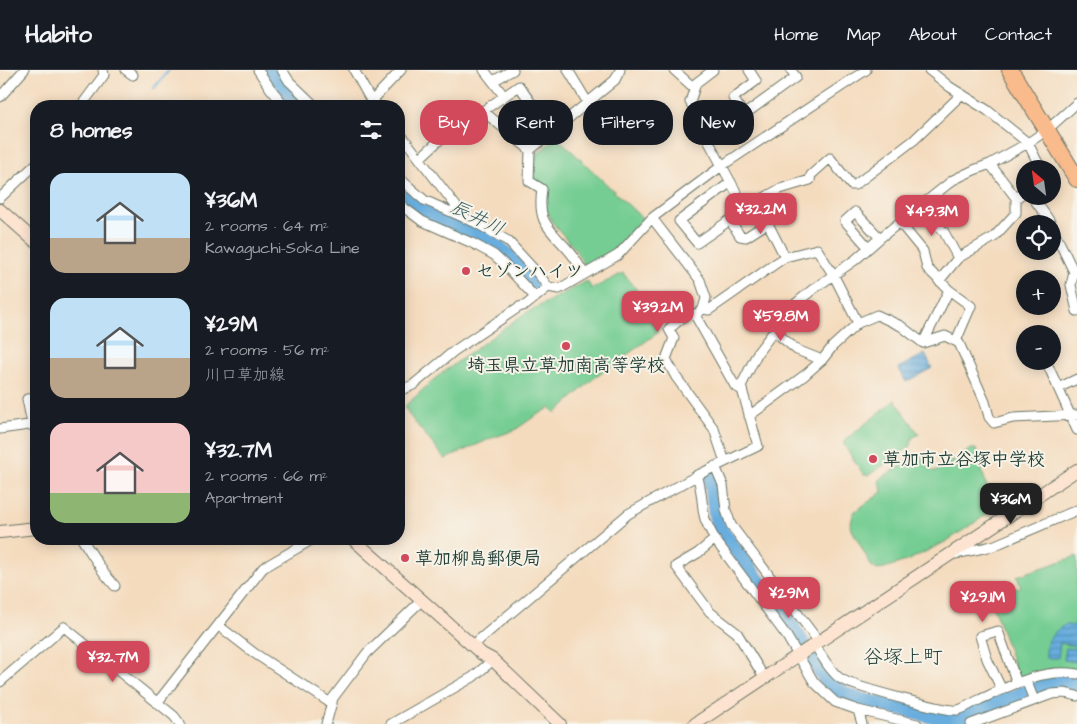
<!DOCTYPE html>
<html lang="en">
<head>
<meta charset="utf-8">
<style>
	body { margin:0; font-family:"Architects Daughter","Klee One",sans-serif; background:#242831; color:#f1f3f6; height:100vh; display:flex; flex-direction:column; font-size:19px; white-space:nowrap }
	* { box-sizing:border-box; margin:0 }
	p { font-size:16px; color:#9ea1a6 }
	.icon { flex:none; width:28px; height:28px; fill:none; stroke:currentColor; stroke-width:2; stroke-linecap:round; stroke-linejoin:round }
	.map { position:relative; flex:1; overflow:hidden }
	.panel { position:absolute; left:30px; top:30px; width:375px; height:445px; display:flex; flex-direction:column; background:#171b24; border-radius:20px; box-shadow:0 2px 12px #0003 }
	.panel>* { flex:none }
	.top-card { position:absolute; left:420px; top:30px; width:475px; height:45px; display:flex; gap:10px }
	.needle { width:32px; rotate:331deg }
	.tools { position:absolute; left:1016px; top:90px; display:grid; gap:10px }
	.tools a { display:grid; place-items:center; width:45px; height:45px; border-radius:50%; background:#171b24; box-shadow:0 2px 12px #0003; font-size:25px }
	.price { position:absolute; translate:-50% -42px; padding:0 11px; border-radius:10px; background:#d1495b; color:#fff; font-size:16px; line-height:32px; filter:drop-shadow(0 1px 2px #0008) }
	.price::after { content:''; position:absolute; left:50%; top:30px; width:15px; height:11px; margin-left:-8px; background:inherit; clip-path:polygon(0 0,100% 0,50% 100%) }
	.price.on { background:#222; color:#fff }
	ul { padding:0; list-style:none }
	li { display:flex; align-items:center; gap:15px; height:125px; padding:0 20px }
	li span { display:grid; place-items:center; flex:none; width:140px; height:100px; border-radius:15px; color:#555 }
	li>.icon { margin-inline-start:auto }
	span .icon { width:60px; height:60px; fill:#fffc; stroke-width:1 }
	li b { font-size:21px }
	h2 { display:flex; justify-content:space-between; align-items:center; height:60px; padding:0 20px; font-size:21px }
	.pill { padding:0 18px; border-radius:20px; background:#171b24; box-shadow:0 2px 12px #0003; font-size:18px; line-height:45px }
	.pill.on { background:#d1495b; color:#fff }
	header { display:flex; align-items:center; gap:30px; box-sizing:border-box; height:70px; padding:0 25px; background:#171b24; border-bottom:1px solid #363941 }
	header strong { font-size:24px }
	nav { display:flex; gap:28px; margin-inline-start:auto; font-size:18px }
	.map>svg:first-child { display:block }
	.green { fill:#74cd93; stroke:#4a8564 }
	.water { fill:url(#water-rules); stroke:#447589 }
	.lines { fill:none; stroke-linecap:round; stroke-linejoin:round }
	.stream { stroke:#68adde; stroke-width:2.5 }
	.river { stroke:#68adde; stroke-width:15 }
	.street-casing { stroke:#6a7464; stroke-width:11 }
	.secondary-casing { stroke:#6a7464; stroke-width:14 }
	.highway-casing { stroke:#6a7464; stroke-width:18 }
	.street { stroke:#fff; stroke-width:9 }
	.secondary { stroke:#fde4d1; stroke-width:12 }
	.highway { stroke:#fabb8c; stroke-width:16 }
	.poi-dot { fill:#d1495b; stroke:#f7f3e8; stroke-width:2 }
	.labels { text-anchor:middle; stroke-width:4; stroke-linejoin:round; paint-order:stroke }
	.poi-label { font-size:18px; font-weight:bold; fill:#1f3d34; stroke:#f7f3e8; text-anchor:start }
	.water-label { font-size:19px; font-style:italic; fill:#31595e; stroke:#f7f3e8 }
	.quarter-label { font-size:20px; fill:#1f3d34; stroke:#f7f3e8 }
</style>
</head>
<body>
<header>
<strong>Habito</strong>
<nav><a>Home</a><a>Map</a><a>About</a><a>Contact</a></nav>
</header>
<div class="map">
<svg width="1077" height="654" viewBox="0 0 1077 654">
	<defs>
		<pattern id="water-rules" width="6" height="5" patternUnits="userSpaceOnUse" patternTransform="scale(1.25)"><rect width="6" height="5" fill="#68adde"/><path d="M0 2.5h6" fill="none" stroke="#558eb5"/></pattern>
	</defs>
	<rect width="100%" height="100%" fill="#f7f3e8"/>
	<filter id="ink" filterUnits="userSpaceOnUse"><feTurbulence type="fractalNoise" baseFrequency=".02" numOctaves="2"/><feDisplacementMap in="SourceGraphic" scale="10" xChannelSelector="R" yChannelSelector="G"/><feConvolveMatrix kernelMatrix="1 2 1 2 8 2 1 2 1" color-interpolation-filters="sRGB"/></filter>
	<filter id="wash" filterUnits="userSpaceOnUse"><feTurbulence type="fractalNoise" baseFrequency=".0096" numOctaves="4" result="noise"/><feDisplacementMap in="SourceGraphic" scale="20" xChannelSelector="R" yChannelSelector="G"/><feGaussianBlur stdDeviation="1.12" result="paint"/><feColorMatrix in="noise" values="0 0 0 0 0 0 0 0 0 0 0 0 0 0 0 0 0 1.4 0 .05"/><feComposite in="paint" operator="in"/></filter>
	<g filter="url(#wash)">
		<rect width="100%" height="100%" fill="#f4dbbe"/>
		<path class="green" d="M557,67l86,82 -30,32 -29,14 -9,-16 -23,-27 -18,-42 -1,-15 4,-11z
			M623,203l35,43 -2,18 -63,45 -37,34 -6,-5 -15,8 -20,14 -23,8 -47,21 -36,-44 -4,-9 33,-30 84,-61 65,-34 5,8z
			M895,330l24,34 -7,4 -1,8 -42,29h-5l-20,-30v-4z
			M971,379h5l17,60 -1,2 -45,30 -38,19 -31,10 -6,-3 -22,-41 4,-14 27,-19 1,-4 -3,-7 2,-4 39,-23 10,14 5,3z
			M1077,486v113h-27l-31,11 -30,-85 32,-8 -4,-11z"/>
		<path class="water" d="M925,284l7,14 -26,14 -8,-14z
			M1067,554l1,2 9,-1v21l-17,-3 -2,15h-12c-1,-17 6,-26 21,-34z
			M1066,578l11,1v13l-13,-2z"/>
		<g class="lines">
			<path class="stream" d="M154,18l15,-18"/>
			<path class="river" d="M269,0l7,12 22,24
				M399,123l21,17 14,7 47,19 25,17 28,30
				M710,409c5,15 3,31 8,47l71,96 38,60 17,12 14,5 73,17 27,2 91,-35 13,-1 15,2"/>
		</g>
	</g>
	<g filter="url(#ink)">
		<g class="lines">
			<g class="street-casing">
				<path id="street" d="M126,0l7,5
					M258,0l12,18 15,18
					M282,0l7,11 26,25
					M354,0l15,27 9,9
					M484,0l20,26
					M568,0l20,33
					M674,0l20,18
					M791,0l5,7 -84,61 -3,4 32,59 10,4 29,-16 30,-9 1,-5 19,-17 21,27h4l59,-45 48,-46
					M929,0l21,17 37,23 41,33 13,26
					M493,11l20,-11
					M0,27l24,-27
					M81,36l23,-31 -1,-5
					M367,36l34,-36
					M483,41l36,-25 33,46
					M744,45l-11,-17 23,-17 -7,-11
					M399,62l67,87
					M712,68l-22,-36 6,-19 17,-13
					M420,88l52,-48 11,1 47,39
					M399,108l25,22 52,23 32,18 32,35 8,11
					M731,112l-52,39 18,22 33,-23 10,16 6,1 22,-14
					M1032,126c6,10 14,18 19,28
					M0,128l36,-34
					M1016,128l9,-6
					M757,132l28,55
					M399,134l23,17 50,22 22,12 11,10 30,32
					M919,137l25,25 14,26
					M652,148l48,62 6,18 -3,11
					M900,153l23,28 4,17 22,22 22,16 -15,35
					M1052,157l22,45 -3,13 6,26
					M869,178l-24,-27 10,-9 25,26
					M584,203c-5,-7 -9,-16 -15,-22 -21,-24 -32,-28 -27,-62l-13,-8 1,-31 85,-70 5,-10
					M939,211l19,-23 36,-21 22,-24v-15l-26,-34
					M695,245l8,-6 6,1 76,-53 32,-8 17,27 24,47
					M774,261l23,19 25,10
					M923,273l26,-53
					M1046,291l31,69
					M1058,318l19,-9
					M399,321l14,-6 41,-34 65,-44 7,-2 22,-18 11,2 59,-34 34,-37 71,-53 143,-95
					M749,346l56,-41 17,-15 11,-14 25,-23 19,-8 24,11 22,17 22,-7 14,7 26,59 4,15 5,6 19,-5 64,-3
					M32,354l-5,-25 9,-1
					M0,359l36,-5
					M725,392l-11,-33 -38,-52 -10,-18 8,-21 -5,-9 20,-17 6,3 40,71 7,4
					M715,396l8,19 3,25 5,15 88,117
					M697,405c6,17 4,30 8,44 3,8 7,15 11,22l70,94 28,47 21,20 23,8 59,14
					M82,469l22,34 11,13
					M715,469l-17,14 -22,13 34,46 27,21 27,44
					M955,484l38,-8 84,-36
					M219,556l35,27 78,51
					M473,575l155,-131 72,-40 58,-28 -17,-60 17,-34 36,-47 18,-15 43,-30 25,-22 73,-58 21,-10 16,-6 38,-21 19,-13 30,-27
					M815,575c6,10 17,30 28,35 13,7 104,32 115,30 7,-2 14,-7 21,-10 31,-14 63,-32 98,-26
					M1026,610l8,20
					M0,612l64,-55 110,89 6,8
					M1002,620l-15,-31 -7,-23 18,-5 19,52
					M157,633l106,-135 50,-29
					M858,640l4,14
					M326,654l7,-26 34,-45 55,-53
					M391,654l82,-47 20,-17
					M971,654l81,-30 13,-1 12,3"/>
			</g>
			<g class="secondary-casing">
				<path id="secondary" d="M0,140l36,32
					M0,462l36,-4
					M353,469l129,115 11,6 67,64
					M695,654l382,-254"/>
			</g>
			<g class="highway-casing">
				<path id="highway" d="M1010,0l67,109"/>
			</g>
			<use href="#street" class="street"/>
			<use href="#secondary" class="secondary"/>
			<use href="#highway" class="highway"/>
		</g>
	</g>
	<g class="poi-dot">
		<circle cx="466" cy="201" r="5"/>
		<circle cx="566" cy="276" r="5"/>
		<circle cx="873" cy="389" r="5"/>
		<circle cx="405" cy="488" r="5"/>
	</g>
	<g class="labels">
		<g class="poi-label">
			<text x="476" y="207">セゾンハイツ</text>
			<text x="566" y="301" text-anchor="middle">埼玉県立草加南高等学校</text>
			<text x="883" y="395">草加市立谷塚中学校</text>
			<text x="415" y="494">草加柳島郵便局</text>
		</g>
		<g class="water-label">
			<text transform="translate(478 147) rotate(26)" y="7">辰井川</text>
		</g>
		<g class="quarter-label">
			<text x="903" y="593">谷塚上町</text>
		</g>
	</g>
</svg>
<div class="tools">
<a><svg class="needle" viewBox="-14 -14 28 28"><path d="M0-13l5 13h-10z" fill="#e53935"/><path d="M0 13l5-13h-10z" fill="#9ea1a6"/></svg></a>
<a><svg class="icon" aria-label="locate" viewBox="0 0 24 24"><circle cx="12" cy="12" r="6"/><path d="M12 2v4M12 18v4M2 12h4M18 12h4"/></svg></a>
<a>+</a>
<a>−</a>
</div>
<b class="price" style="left:761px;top:165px">¥32.2M</b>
<b class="price" style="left:932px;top:167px">¥49.3M</b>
<b class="price" style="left:658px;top:263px">¥39.2M</b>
<b class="price" style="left:781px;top:272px">¥59.8M</b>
<b class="price on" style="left:1011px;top:455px">¥36M</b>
<b class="price" style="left:789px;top:549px">¥29M</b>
<b class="price" style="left:983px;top:553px">¥29.1M</b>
<b class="price" style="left:113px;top:613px">¥32.7M</b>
<div class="top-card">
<a class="pill on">Buy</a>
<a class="pill">Rent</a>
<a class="pill">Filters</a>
<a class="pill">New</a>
</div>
<section class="panel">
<h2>8 homes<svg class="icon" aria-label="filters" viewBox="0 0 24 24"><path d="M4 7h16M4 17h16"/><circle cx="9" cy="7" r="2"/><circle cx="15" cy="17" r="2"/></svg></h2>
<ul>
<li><span style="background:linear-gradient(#bfe0f5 65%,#b9a48a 0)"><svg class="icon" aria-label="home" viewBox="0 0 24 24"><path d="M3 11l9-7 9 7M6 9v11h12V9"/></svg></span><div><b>¥36M</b><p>2 rooms · 64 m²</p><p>Kawaguchi-Soka Line</p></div></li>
<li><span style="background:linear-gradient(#bfe0f5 60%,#b9a48a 0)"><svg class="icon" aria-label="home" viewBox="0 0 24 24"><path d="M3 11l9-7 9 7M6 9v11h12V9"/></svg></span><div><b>¥29M</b><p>2 rooms · 56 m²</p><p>川口草加線</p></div></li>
<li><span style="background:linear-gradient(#f6c9c9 70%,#8fb573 0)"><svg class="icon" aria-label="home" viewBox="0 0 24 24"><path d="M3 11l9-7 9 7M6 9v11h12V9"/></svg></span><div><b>¥32.7M</b><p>2 rooms · 66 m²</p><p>Apartment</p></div></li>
</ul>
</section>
</div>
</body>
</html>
